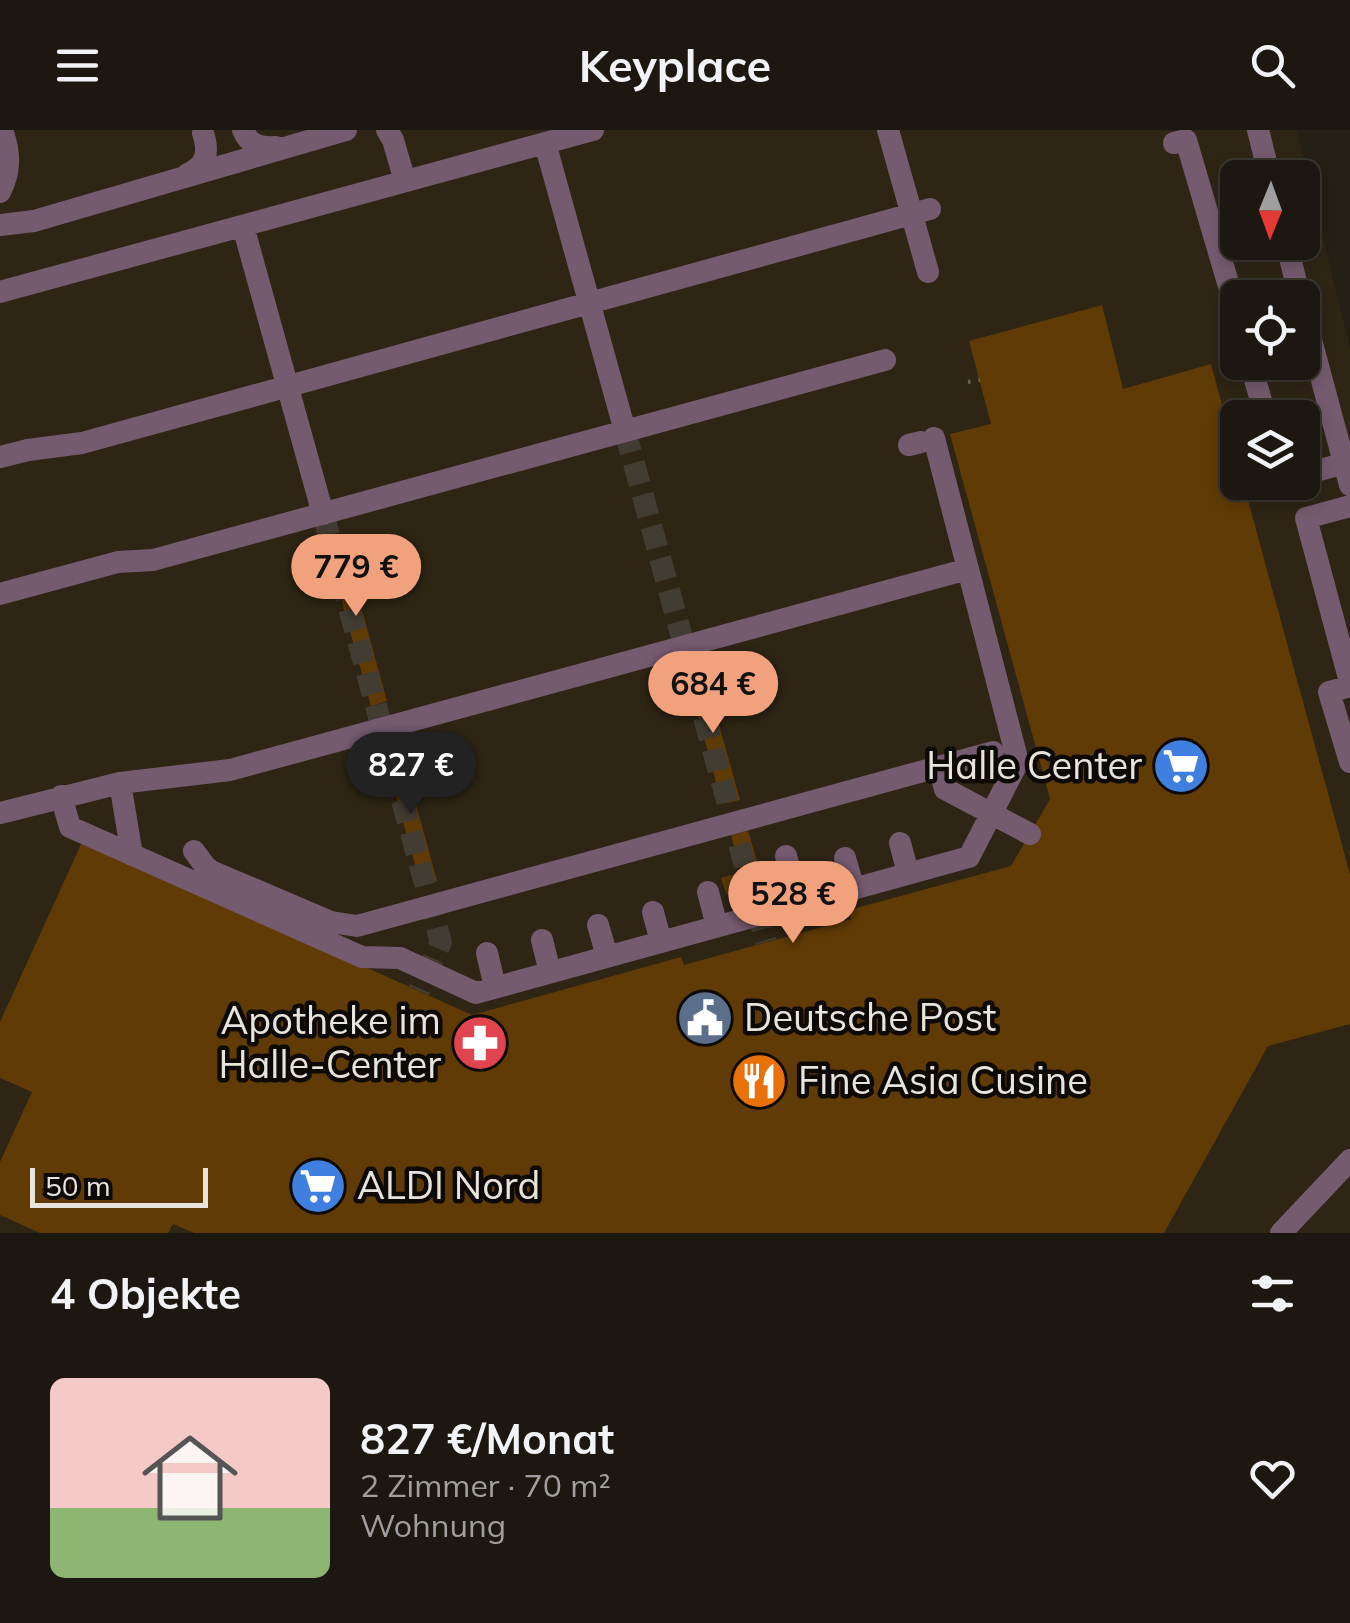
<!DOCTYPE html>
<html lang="de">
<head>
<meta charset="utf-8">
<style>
	body { margin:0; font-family:Mulish,sans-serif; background:#252019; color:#f1f3f6; height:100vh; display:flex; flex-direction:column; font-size:38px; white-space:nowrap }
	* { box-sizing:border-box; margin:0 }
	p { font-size:32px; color:#a09f9f }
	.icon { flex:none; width:55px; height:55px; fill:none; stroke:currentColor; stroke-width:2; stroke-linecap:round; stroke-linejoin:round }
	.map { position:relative; height:1103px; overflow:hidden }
	.panel { display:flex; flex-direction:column; background:#1c1710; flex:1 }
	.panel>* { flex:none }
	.needle { width:65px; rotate:181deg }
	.buttons { position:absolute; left:1220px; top:30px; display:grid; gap:20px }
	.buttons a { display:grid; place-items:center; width:100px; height:100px; border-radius:15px; background:#1c1710; box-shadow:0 5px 15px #0003,0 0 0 2px #3a3630; font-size:50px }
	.scale { position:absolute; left:30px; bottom:25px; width:178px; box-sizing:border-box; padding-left:10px; border:5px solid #e7e3dd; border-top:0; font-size:28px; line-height:35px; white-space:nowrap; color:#e7e3dd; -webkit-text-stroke:8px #0c0906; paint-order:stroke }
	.price { position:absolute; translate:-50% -85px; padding:0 22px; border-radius:35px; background:#f1a17c; color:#111; font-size:32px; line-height:65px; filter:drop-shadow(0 2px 5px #0008) }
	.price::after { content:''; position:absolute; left:50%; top:60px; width:30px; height:22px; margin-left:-15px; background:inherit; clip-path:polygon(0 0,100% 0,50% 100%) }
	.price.active { background:#222; color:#fff }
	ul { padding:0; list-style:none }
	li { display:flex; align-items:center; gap:30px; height:250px; padding:0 50px }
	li+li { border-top:2px solid #3a3630 }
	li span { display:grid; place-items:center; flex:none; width:280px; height:200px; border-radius:15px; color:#555 }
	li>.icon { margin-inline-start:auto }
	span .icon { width:120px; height:120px; fill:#fffc; stroke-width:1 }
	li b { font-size:42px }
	h2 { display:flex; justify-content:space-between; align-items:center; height:120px; padding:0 50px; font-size:42px }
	header { display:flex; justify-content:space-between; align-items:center; height:130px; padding:0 50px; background:#1c1710; font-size:45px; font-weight:700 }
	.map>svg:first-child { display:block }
	.built { fill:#2e2515; fill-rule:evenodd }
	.building { fill:#603b05 }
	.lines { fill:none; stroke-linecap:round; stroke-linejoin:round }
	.minor-tunnel { stroke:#423c33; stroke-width:22; stroke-dasharray:22 11; stroke-linecap:butt }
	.path { stroke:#6b665d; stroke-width:4; stroke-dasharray:2.5 8; stroke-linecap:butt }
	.minor { stroke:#755b70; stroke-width:22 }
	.labels { text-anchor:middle; stroke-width:9; stroke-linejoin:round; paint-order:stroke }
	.poi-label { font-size:38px; fill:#e7e3dd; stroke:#0c0906; text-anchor:start }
</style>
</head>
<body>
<header><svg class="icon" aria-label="menu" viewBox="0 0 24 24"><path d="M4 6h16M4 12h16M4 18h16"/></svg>Keyplace<svg class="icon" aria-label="search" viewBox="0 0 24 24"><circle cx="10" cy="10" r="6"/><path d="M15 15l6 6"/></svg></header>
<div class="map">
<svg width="1350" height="1103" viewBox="0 0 1350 1103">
	<rect width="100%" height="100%" fill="#251f15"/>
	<path class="built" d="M0,0h1297l53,218v885h-1350zM1238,48h64v64h-64zM1238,168h64v64h-64zM1238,288h64v64h-64z"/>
	<path class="building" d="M1102,175l21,84 88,-25 27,99v19h5l107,392v150l-82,22 -104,187h-970l-21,-9 -5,9h-128l-40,-18v-53l32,-70 -32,-14v-56l83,-182 389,175 209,-58 3,8 164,-45h3l-2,-10 162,-44 39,-67 -100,-365 41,-10 -22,-83z
		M341,404l46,167 -16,5 -47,-168z
		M703,537l37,133 -18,4 -36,-132z
		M401,619l36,132 -16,5 -37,-133z
		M747,697l12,41 20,-6 5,16 -58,16 -5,-16 20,-6 -11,-41z"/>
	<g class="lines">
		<path class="minor-tunnel" d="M625,301l141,511
			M323,384l118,428 -22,49"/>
		<path class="path" d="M968,252l12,-2"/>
		<path class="minor" d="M243,0c6,15 17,18 33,17
			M387,0l6,10 12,41
			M888,0l40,142
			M1258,0l12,48
			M545,13l80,288
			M1174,13l12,-3 52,177
			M188,44c19,-9 21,-22 15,-41
			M0,62c11,-21 10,-40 2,-62
			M0,95l34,-4 312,-91
			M243,96l80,288
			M1286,112l14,56
			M0,162l593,-162
			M1254,168l43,-13
			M1302,176l48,179
			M1250,232l16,56
			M909,315l12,-3
			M0,327l28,-7 54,-7 848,-234
			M1302,345l43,-12
			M1350,376l-44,12 44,164
			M0,464l118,-32 35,-2 732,-200
			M1350,556l-21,6 21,70
			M939,637l6,22 85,45
			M120,653l12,72
			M61,666l9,31 292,130 38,1 76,35 493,-136 49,-95 -84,-324
			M0,683l120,-30 110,-13 738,-201
			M900,713l8,30
			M194,721l11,15 6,5 120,51 26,4 636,-174
			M786,726l13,48
			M845,728l9,31
			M708,762l9,34
			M653,782l8,30
			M598,795l9,31
			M542,810l8,32
			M487,823l8,34
			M1281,1103l69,-73"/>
	</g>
	<defs>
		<g id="supermarket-disc" transform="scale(2.875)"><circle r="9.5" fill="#3f7fe0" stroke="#0c0906"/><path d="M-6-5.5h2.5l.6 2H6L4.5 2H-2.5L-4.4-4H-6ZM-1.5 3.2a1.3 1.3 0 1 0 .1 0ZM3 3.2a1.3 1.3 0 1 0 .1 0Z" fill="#fff"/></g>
		<g id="civic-disc" transform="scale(2.875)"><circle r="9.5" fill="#5c6f8a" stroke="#0c0906"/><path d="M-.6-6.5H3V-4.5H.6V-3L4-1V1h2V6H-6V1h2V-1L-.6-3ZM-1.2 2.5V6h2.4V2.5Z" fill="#fff"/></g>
		<g id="pharmacy-disc" transform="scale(2.875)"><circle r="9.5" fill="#e0444e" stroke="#0c0906"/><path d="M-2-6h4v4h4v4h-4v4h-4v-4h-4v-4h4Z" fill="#fff"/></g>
		<g id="restaurant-disc" transform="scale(2.875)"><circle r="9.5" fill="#e8710a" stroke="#0c0906"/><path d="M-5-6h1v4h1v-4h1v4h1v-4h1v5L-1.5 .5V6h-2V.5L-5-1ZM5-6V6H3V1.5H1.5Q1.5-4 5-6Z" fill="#fff"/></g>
	</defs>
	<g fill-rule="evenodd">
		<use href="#supermarket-disc" x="1181" y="636"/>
		<use href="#civic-disc" x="705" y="888"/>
		<use href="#pharmacy-disc" x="480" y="913"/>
		<use href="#restaurant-disc" x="759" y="951"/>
		<use href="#supermarket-disc" x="318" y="1056"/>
	</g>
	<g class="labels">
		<g class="poi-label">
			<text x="1142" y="649" text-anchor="end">Halle Center</text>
			<text x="744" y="901">Deutsche Post</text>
			<text x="441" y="904" text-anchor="end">Apotheke im<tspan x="441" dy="44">Halle-Center</tspan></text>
			<text x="798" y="964">Fine Asia Cusine</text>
			<text x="357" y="1069">ALDI Nord</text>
		</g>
	</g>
</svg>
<div class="buttons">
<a><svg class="needle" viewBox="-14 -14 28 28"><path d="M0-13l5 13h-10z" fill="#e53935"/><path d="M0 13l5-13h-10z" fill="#a09f9f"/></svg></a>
<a><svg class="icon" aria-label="locate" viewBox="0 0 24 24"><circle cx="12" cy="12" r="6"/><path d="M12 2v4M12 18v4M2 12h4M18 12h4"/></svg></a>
<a><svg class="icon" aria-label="layers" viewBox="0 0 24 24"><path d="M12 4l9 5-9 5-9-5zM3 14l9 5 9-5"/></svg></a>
</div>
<div class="scale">50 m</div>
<b class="price" style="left:356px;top:489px">779 €</b>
<b class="price" style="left:713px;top:606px">684 €</b>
<b class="price active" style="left:411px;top:687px">827 €</b>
<b class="price" style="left:793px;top:816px">528 €</b>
</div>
<section class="panel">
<h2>4 Objekte<svg class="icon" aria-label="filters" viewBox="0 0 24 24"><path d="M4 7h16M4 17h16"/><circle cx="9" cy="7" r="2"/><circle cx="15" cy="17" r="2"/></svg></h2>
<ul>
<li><span style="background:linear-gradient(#f6c9c9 65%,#8fb573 0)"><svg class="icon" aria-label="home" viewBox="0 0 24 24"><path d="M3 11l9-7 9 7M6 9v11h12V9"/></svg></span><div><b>827 €/Monat</b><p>2 Zimmer · 70 m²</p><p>Wohnung</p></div><svg class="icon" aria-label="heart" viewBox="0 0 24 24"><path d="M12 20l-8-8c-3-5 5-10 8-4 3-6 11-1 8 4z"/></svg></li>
</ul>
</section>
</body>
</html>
